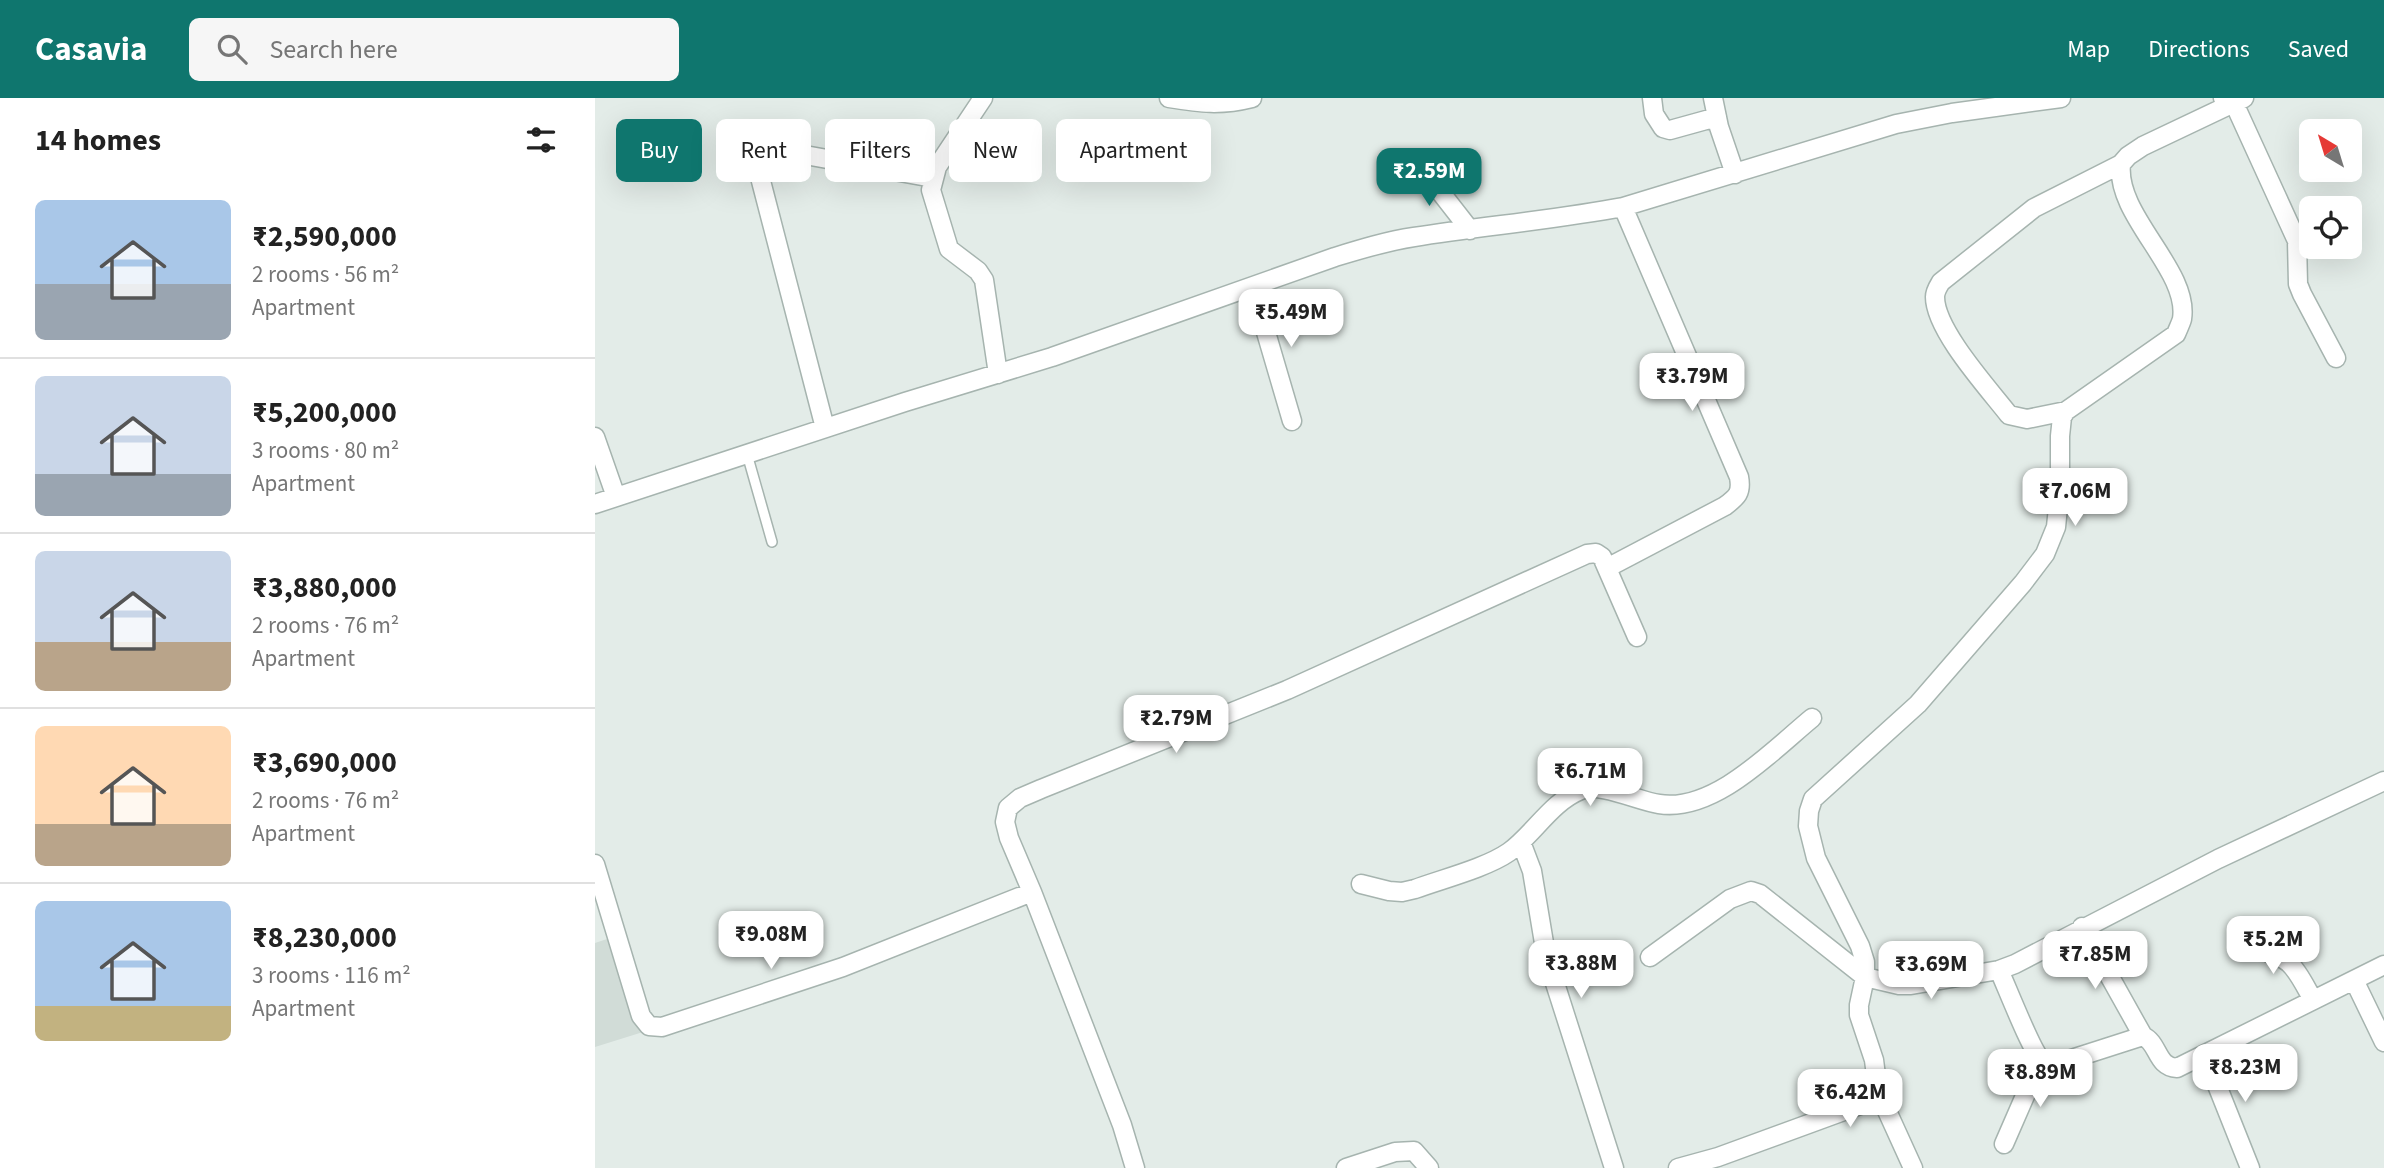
<!DOCTYPE html>
<html lang="en">
<head>
<meta charset="utf-8">
<style>
	body { margin:0; font-family:"Source Sans 3",sans-serif; background:#f6f6f6; color:#222; height:100vh; display:flex; flex-direction:column; font-size:26px; white-space:nowrap }
	* { box-sizing:border-box; margin:0 }
	p { font-size:23px; color:#767676 }
	.icon { flex:none; width:38px; height:38px; fill:none; stroke:currentColor; stroke-width:2; stroke-linecap:round; stroke-linejoin:round }
	.map { position:relative; flex:1; overflow:hidden }
	.details { display:flex; flex-direction:column; background:#fff; width:595px }
	.details>* { flex:none }
	.guide { position:absolute; left:21px; top:21px; width:665px; height:63px; display:flex; gap:14px }
	.needle { width:46px; rotate:322deg }
	.tools { position:absolute; left:1704px; top:21px; display:grid; gap:14px }
	.tools a { display:grid; place-items:center; width:63px; height:63px; border-radius:10px; background:#fff; box-shadow:0 7px 28px #0002; font-size:35px }
	.price { position:absolute; translate:-50% -60px; padding:0 16px; border-radius:14px; background:#fff; color:#222; font-size:23px; line-height:46px; filter:drop-shadow(0 2px 4px #0008) }
	.price::after { content:''; position:absolute; left:50%; top:42px; width:21px; height:16px; margin-left:-10px; background:inherit; clip-path:polygon(0 0,100% 0,50% 100%) }
	.price.current { background:#0f766e; color:#fff }
	ul { padding:0; list-style:none }
	li { display:flex; align-items:center; gap:21px; height:175px; padding:0 35px }
	li+li { border-top:2px solid #e0e0e0 }
	li span { display:grid; place-items:center; flex:none; width:196px; height:140px; border-radius:10px; color:#555 }
	li>.icon { margin-inline-start:auto }
	span .icon { width:84px; height:84px; fill:#fffc; stroke-width:1 }
	li b { font-size:30px }
	h2 { display:flex; justify-content:space-between; align-items:center; height:84px; padding:0 35px; font-size:30px }
	.tag { padding:0 24px; border-radius:10px; background:#fff; box-shadow:0 7px 28px #0002; font-size:24px; line-height:63px }
	.tag.current { background:#0f766e; color:#fff }
	header { display:flex; align-items:center; gap:42px; box-sizing:border-box; height:98px; padding:0 35px; background:#0f766e; color:#fff }
	header strong { font-size:33px }
	nav { display:flex; gap:38px; margin-inline-start:auto; font-size:24px }
	.search { width:490px; height:63px; background:#f6f6f6; display:flex; align-items:center; gap:18px; box-sizing:border-box; padding:0 24px; border-radius:10px; color:#767676; font-size:26px }
	main { display:flex; flex:1; min-height:0 }
	.map>svg:first-child { display:block }
	.built { fill:#d1dcd7 }
	.lines { fill:none; stroke-linecap:round; stroke-linejoin:round }
	.service-casing { stroke:#a6b4af; stroke-width:12 }
	.minor-casing { stroke:#a6b4af; stroke-width:21 }
	.service { stroke:#fff; stroke-width:9 }
	.minor { stroke:#fff; stroke-width:18 }
</style>
</head>
<body>
<header>
<strong>Casavia</strong>
<div class="search"><svg class="icon" aria-label="search" viewBox="0 0 24 24"><circle cx="10" cy="10" r="6"/><path d="M15 15l6 6"/></svg>Search here</div>
<nav><a>Map</a><a>Directions</a><a>Saved</a></nav>
</header>
<main>
<section class="details">
<h2>14 homes<svg class="icon" aria-label="filters" viewBox="0 0 24 24"><path d="M4 7h16M4 17h16"/><circle cx="9" cy="7" r="2"/><circle cx="15" cy="17" r="2"/></svg></h2>
<ul>
<li><span style="background:linear-gradient(#a9c7e8 60%,#9aa5b1 0)"><svg class="icon" aria-label="home" viewBox="0 0 24 24"><path d="M3 11l9-7 9 7M6 9v11h12V9"/></svg></span><div><b>₹2,590,000</b><p>2 rooms · 56 m²</p><p>Apartment</p></div></li>
<li><span style="background:linear-gradient(#c9d6e8 70%,#9aa5b1 0)"><svg class="icon" aria-label="home" viewBox="0 0 24 24"><path d="M3 11l9-7 9 7M6 9v11h12V9"/></svg></span><div><b>₹5,200,000</b><p>3 rooms · 80 m²</p><p>Apartment</p></div></li>
<li><span style="background:linear-gradient(#c9d6e8 65%,#b9a48a 0)"><svg class="icon" aria-label="home" viewBox="0 0 24 24"><path d="M3 11l9-7 9 7M6 9v11h12V9"/></svg></span><div><b>₹3,880,000</b><p>2 rooms · 76 m²</p><p>Apartment</p></div></li>
<li><span style="background:linear-gradient(#ffd9b3 70%,#b9a48a 0)"><svg class="icon" aria-label="home" viewBox="0 0 24 24"><path d="M3 11l9-7 9 7M6 9v11h12V9"/></svg></span><div><b>₹3,690,000</b><p>2 rooms · 76 m²</p><p>Apartment</p></div></li>
<li><span style="background:linear-gradient(#a9c7e8 75%,#c2b280 0)"><svg class="icon" aria-label="home" viewBox="0 0 24 24"><path d="M3 11l9-7 9 7M6 9v11h12V9"/></svg></span><div><b>₹8,230,000</b><p>3 rooms · 116 m²</p><p>Apartment</p></div></li>
</ul>
</section>
<div class="map">
<svg width="1789" height="1070" viewBox="0 0 1789 1070">
	<rect width="100%" height="100%" fill="#e3ece8"/>
	<path class="built" d="M15,840l33,94 -48,15v-104z"/>
	<g class="lines">
		<g class="service-casing">
			<path id="service" d="M152,356l25,88"/>
		</g>
		<g class="minor-casing">
			<path id="minor" d="M388,0l-46,69 -6,23 18,59 29,22 6,9 14,94
				M574,0c31,5 51,8 83,0
				M1057,0l2,16 9,14 7,2 47,-13
				M1118,0l6,29 16,47
				M1628,0l11,5 63,138 1,43 4,10 34,64
				M822,64l53,68
				M658,190l39,133
				M1471,313l-39,8 -18,-4c-21,-27 -74,-85 -74,-118 0,-6 3,-10 6,-15l93,-74 87,-44
				M230,330l-71,-274 4,-4 8,-2 167,30
				M0,339l21,60
				M0,406l310,-102 147,-45 283,-100c26,-8 52,-16 79,-20 69,-11 140,-17 209,-30l273,-83 56,-11 109,-15
				M1012,470l118,-62c12,-9 17,-13 14,-29l-116,-270
				M926,744l11,29 14,84 68,213
				M0,766l46,152 8,10 13,1 181,-60 189,-75
				M766,786l28,7 13,1 13,-3c27,-10 71,-21 94,-37 25,-18 42,-50 72,-62 19,-8 57,11 78,14 55,9 114,-54 153,-86
				M1487,829l61,109
				M1662,843c12,18 19,11 32,22 10,9 17,25 24,37
				M1055,859l80,-58 21,-8 9,3 105,83 34,8h12l88,-15 16,-6 203,-105 166,-78
				M1404,872c7,15 33,82 42,89 7,5 14,4 21,3l81,-26c16,7 13,31 34,32l207,-103
				M1759,882l30,62
				M1610,957l45,113
				M1283,993l35,77
				M1409,1046l37,-85
				M540,1070l-13,-43 -90,-233 -23,-54 -4,-16 3,-14 12,-10 21,-9 246,-99 300,-136 9,-1 6,4 35,80
				M751,1070l49,-16 19,-1 15,17
				M1083,1070l40,-11 145,-53 15,-13 -4,-31 -15,-45v-10l6,-28v-15l-5,-16 -44,-88 -8,-32 1,-15 4,-12 105,-95 105,-121 22,-29 11,-27 4,-39v-52l2,-19 4,-6 110,-77c2,-5 5,-11 6,-15 8,-49 -67,-103 -61,-155l7,-8 15,-10 101,-48"/>
		</g>
		<use href="#service" class="service"/>
		<use href="#minor" class="minor"/>
	</g>
</svg>
<div class="tools">
<a><svg class="needle" viewBox="-14 -14 28 28"><path d="M0-13l5 13h-10z" fill="#e53935"/><path d="M0 13l5-13h-10z" fill="#767676"/></svg></a>
<a><svg class="icon" aria-label="locate" viewBox="0 0 24 24"><circle cx="12" cy="12" r="6"/><path d="M12 2v4M12 18v4M2 12h4M18 12h4"/></svg></a>
</div>
<b class="price current" style="left:834px;top:110px">₹2.59M</b>
<b class="price" style="left:696px;top:251px">₹5.49M</b>
<b class="price" style="left:1097px;top:315px">₹3.79M</b>
<b class="price" style="left:1480px;top:430px">₹7.06M</b>
<b class="price" style="left:581px;top:657px">₹2.79M</b>
<b class="price" style="left:995px;top:710px">₹6.71M</b>
<b class="price" style="left:176px;top:873px">₹9.08M</b>
<b class="price" style="left:1678px;top:878px">₹5.2M</b>
<b class="price" style="left:1500px;top:893px">₹7.85M</b>
<b class="price" style="left:986px;top:902px">₹3.88M</b>
<b class="price" style="left:1336px;top:903px">₹3.69M</b>
<b class="price" style="left:1650px;top:1006px">₹8.23M</b>
<b class="price" style="left:1445px;top:1011px">₹8.89M</b>
<b class="price" style="left:1255px;top:1031px">₹6.42M</b>
<div class="guide">
<a class="tag current">Buy</a>
<a class="tag">Rent</a>
<a class="tag">Filters</a>
<a class="tag">New</a>
<a class="tag">Apartment</a>
</div>
</div>
</main>
</body>
</html>
